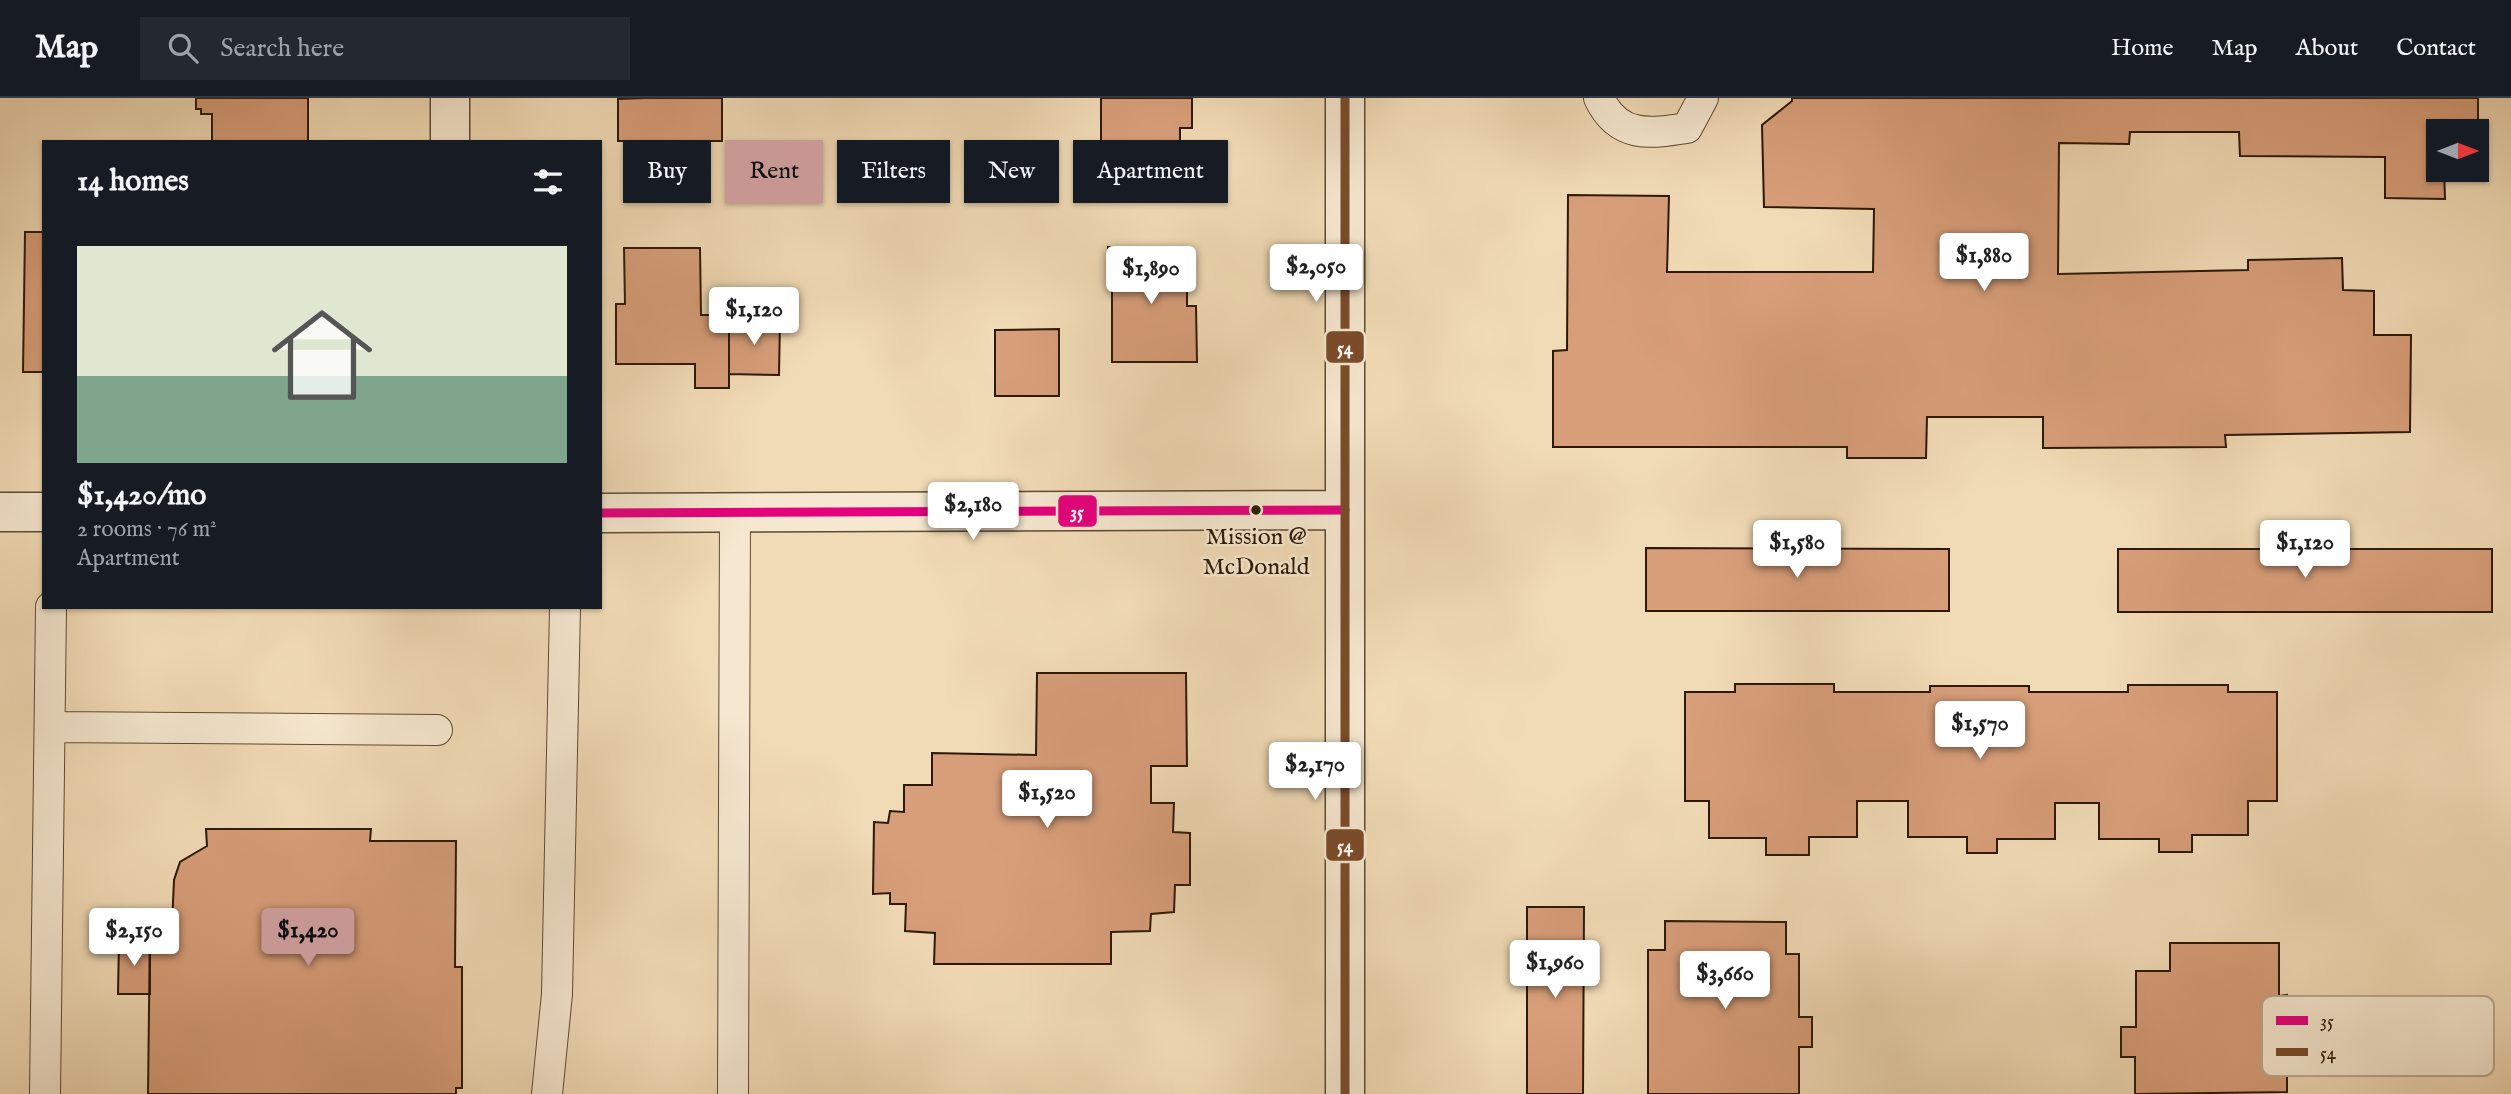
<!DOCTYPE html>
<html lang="en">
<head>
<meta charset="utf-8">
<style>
	body { margin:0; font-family:"IM FELL English",serif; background:#242831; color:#f1f3f6; height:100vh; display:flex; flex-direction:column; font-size:26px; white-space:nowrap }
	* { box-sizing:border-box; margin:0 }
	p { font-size:23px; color:#9ea1a6 }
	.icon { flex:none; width:38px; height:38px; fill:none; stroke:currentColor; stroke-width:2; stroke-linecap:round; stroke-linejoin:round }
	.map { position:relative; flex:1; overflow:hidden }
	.details { position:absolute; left:42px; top:42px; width:560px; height:469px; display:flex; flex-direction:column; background:#171b24; border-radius:0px; box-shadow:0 2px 5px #0004 }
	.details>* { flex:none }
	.banner { position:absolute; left:623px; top:42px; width:665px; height:63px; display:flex; gap:14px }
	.needle { width:46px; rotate:90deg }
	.buttons { position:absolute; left:2426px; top:21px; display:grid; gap:14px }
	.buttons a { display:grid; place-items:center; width:63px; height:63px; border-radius:0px; background:#171b24; box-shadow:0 2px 5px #0004; font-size:35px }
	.price { position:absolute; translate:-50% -60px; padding:0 16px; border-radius:7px; background:#fff; color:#222; font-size:23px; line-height:46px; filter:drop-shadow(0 2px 4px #0008) }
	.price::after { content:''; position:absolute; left:50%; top:42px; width:21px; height:16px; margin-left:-10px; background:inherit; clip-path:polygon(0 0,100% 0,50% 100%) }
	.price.on { background:#c59692; color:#111 }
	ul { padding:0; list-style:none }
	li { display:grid; align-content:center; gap:14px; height:371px; padding:0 35px }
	li span { display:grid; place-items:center; height:217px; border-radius:0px; color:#555 }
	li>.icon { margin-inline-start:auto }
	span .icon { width:126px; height:126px; fill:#fffc; stroke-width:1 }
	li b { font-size:30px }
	h2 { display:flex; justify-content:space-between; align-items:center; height:84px; padding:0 35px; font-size:30px }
	.chip { padding:0 24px; border-radius:0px; background:#171b24; box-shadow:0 2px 5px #0004; font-size:24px; line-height:63px }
	.chip.on { background:#c59692; color:#111 }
	header { display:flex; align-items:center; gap:42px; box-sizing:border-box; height:98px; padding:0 35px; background:#171b24; border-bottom:2px solid #363941 }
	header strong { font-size:33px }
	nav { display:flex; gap:38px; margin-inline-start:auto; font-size:24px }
	.search { width:490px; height:63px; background:#242831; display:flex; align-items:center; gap:18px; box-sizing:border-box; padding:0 24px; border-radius:0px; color:#9ea1a6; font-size:26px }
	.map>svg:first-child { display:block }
	.building { fill:#d79e79; stroke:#2d1806; stroke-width:2 }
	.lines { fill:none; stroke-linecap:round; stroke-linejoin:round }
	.service-casing { stroke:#5e4932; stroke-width:32 }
	.minor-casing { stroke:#5e4932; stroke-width:41 }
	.tertiary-casing { stroke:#5e4932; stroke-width:41 }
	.service { stroke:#f6e8d0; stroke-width:30 }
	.minor { stroke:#f6e8d0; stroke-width:38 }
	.tertiary { stroke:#f6e8d0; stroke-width:38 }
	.bus-1-casing { stroke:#f6e8d0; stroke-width:14 }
	.bus-2-casing { stroke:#f6e8d0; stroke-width:14 }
	.bus-1 { stroke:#e5007d; stroke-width:9 }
	.bus-2 { stroke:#7a4b2a; stroke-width:9 }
	.bus-dot { fill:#2d1806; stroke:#f6e8d0; stroke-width:2.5 }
	.labels { text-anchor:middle; stroke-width:5; stroke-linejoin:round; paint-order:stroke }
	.bus-label { font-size:24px; fill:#2d1806; stroke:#f6e8d0 }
	.key { fill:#f6e8d0; stroke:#baaa93; stroke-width:2 }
	.key-label { font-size:19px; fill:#2d1806 }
	.line-badge { stroke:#f6e8d0; stroke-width:2.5 }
	.badge-label { font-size:19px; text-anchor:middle; font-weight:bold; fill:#fff }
</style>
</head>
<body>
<header>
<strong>Map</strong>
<div class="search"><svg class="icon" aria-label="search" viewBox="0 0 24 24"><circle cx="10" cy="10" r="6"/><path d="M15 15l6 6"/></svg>Search here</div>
<nav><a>Home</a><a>Map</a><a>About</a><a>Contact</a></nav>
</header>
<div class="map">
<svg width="2511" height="996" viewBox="0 0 2511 996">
	<rect width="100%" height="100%" fill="#f1dbb6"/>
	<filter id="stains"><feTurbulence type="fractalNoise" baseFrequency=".00286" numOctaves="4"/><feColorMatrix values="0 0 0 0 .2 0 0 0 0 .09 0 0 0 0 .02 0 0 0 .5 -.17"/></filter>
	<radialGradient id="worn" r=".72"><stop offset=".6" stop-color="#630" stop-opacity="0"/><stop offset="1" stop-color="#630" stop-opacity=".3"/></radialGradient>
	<path class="building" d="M196,0h112v44h-96v-28h-11v-5h-5z
		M644,0h78v43h-104v-42z
		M1101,0h91v30h-12v32l-79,1z
		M1792,0h686v69l-2,-36h-38v39h6l1,29 -60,-1v-41l-145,-1 -1,-24h-109l-1,12 -70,-1 -1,131 190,-4v-10l94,-2 1,32 31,1v44h37l-1,97 -185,3 1,12 -183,1v-31h-116l-1,41h-79v-11h-294v-96l14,-1 1,-155 101,1 -2,76h206l1,-63 -110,-2 -2,-82 30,-24z
		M25,134h19v140h-21z
		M1108,149h79v59h9l1,56h-85v-74l-4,-1z
		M624,150h76l1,67h10v5h18v68h-34v-24h-79v-60h9z
		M729,222h51l-1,55 -50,-1z
		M1059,231v67h-64v-66z
		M1646,450l303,1v62h-303z
		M2118,451h374v63h-374z
		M1037,575h149l1,93h-36v37h23l-1,29 17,1v52h-15l-1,27 -23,2 -1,17 -39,1v32h-177l1,-31 -30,-2 1,-27h-16v-11l-17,1 1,-72 14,1 2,-12 14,1v-27h28v-32l104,2z
		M1735,586h99v8h96v-6h99v6h99v-7h100v7h49v109h-29v34h-56v17h-33v-13h-60v-36h-44v36h-58v14h-30v-16h-59v-36h-51v36h-48v18h-43v-17h-57v-37h-24v-109h50z
		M206,731h165l-1,12h86l-1,126h7v121h-6v6h-308l2,-169h22l2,-45 6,-18 27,-16z
		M1527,809h57l-1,187h-56z
		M1665,823l121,1v32h13v63h13v30h-13v47h-151v-144h17z
		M119,843h31v53h-32z
		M2170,845h109v53l8,-1v97l-152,2v-37h-14v-30h15v-56h34z"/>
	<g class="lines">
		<g class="service-casing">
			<path id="service" d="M1599,0c19,40 49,36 88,30l16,-30
				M50,629l387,3
				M45,996l6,-487
				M547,996l10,-100 8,-387
				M733,996l2,-581"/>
		</g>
		<g class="minor-casing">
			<path id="minor" d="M450,0v44"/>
		</g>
		<g class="tertiary-casing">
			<path id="tertiary" d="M0,414h44
				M600,415l745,-3
				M1345,996v-996"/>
		</g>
		<use href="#service" class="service"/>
		<use href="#minor" class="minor"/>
		<use href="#tertiary" class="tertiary"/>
		<g class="bus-1-casing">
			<path id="bus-1" d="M600,415l745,-3"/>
		</g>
		<g class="bus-2-casing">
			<path id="bus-2" d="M1345,996v-996"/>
		</g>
		<use href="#bus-1" class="bus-1"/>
		<use href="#bus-2" class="bus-2"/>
	</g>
	<circle class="bus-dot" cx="1256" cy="412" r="6"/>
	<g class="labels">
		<g class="bus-label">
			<text x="1256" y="446">Mission @<tspan x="1256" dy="30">McDonald</tspan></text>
		</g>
	</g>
	<rect x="2262" y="898" width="232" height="80" rx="10" class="key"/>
	<rect x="2276" y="918" width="32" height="9" fill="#e5007d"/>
	<rect x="2276" y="950" width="32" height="8" fill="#7a4b2a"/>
	<g class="key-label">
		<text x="2320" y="929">35</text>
		<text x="2320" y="961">54</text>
	</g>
	<g class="line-badge">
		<rect x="1325" y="232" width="40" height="34" rx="7" fill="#7a4b2a"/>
		<rect x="1057" y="396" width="41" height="34" rx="7" fill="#e5007d"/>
		<rect x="1325" y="730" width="40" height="34" rx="7" fill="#7a4b2a"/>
	</g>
	<g class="badge-label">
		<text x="1345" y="256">54</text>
		<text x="1077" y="420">35</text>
		<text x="1345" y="754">54</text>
	</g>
	<rect width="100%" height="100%" filter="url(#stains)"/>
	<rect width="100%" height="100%" fill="url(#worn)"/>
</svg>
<div class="buttons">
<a><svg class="needle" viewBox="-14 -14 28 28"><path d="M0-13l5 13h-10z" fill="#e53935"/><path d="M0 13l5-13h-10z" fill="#9ea1a6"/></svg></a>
</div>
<b class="price" style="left:1984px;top:195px">$1,880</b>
<b class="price" style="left:1316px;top:206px">$2,050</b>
<b class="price" style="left:1151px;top:208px">$1,890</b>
<b class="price" style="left:754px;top:249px">$1,120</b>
<b class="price" style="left:973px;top:444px">$2,180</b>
<b class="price" style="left:1797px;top:482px">$1,580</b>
<b class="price" style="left:2305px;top:482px">$1,120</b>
<b class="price" style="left:1980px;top:663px">$1,570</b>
<b class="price" style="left:1315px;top:704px">$2,170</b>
<b class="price" style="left:1047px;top:732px">$1,520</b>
<b class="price" style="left:134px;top:870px">$2,150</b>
<b class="price on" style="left:308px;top:870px">$1,420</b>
<b class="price" style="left:1555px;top:902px">$1,960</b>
<b class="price" style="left:1725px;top:913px">$3,660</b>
<div class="banner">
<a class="chip">Buy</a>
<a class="chip on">Rent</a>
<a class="chip">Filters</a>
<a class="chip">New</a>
<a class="chip">Apartment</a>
</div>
<section class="details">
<h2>14 homes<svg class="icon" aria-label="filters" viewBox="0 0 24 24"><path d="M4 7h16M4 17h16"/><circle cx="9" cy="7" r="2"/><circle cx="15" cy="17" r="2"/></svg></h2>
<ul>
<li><span style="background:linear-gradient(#dfe7d0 60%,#7fa58c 0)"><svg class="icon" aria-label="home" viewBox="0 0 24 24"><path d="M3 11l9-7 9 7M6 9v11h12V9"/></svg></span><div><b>$1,420/mo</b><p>2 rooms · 76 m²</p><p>Apartment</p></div></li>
</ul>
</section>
</div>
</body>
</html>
